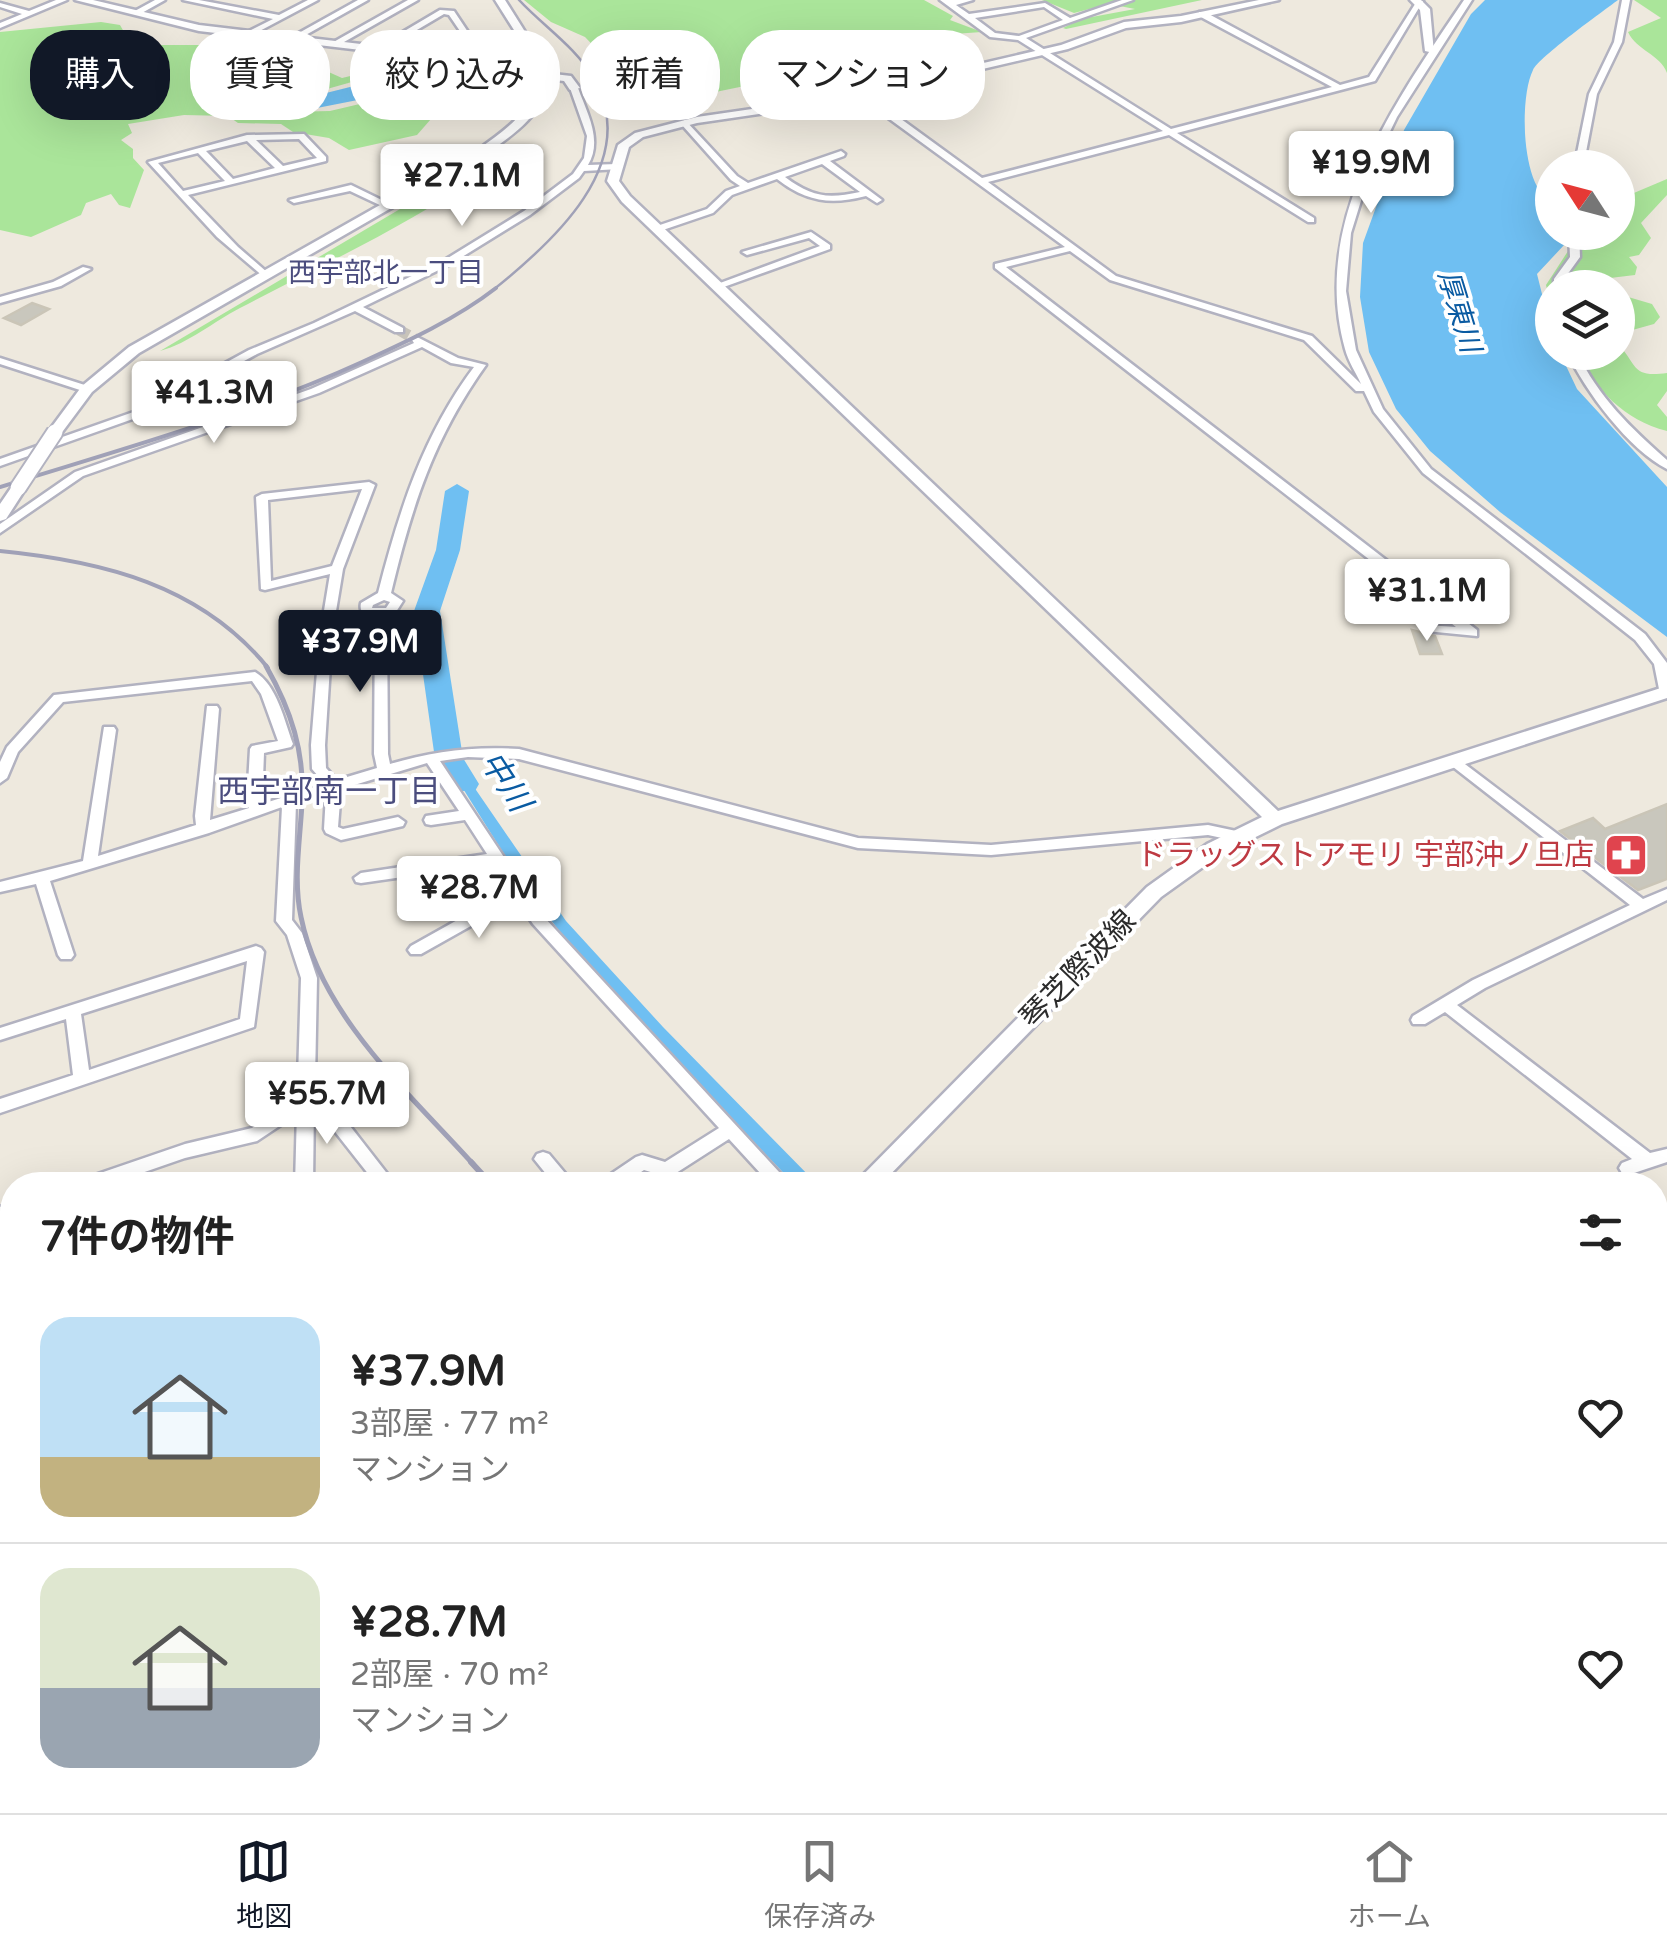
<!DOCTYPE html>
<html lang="ja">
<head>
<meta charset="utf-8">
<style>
	body { margin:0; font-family:"Varela Round","Noto Sans JP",sans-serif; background:#f6f6f6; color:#222; height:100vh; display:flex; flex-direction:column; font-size:38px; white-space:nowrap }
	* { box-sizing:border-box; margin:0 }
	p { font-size:32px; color:#767676 }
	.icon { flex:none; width:55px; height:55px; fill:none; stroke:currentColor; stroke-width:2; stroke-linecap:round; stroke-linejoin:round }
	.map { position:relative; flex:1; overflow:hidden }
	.side { position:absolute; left:0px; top:1172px; width:1668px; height:642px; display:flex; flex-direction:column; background:#fff; border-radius:40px 40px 0 0; box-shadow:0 10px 40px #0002 }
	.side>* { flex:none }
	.guide { position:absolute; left:30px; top:30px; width:1000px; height:90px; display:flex; gap:20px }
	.needle { width:65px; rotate:306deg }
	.fabs { position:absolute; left:1535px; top:150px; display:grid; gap:20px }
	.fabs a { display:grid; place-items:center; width:100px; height:100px; border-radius:50%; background:#fff; box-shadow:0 10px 40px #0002; font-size:50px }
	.price { position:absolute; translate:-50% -85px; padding:0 22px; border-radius:10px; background:#fff; color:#222; font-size:32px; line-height:65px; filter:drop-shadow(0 2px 5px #0008) }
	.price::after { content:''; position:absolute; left:50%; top:60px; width:30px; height:22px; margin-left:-15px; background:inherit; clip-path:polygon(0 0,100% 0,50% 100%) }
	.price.current { background:#111827; color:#fff }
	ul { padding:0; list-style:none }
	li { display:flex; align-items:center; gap:30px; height:250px; padding:0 40px }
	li+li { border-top:2px solid #e0e0e0 }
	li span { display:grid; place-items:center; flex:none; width:280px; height:200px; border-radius:30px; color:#555 }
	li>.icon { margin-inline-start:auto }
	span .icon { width:120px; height:120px; fill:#fffc; stroke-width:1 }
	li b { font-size:42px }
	h2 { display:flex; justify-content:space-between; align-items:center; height:120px; padding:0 40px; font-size:42px }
	.chip { padding:0 35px; border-radius:40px; background:#fff; box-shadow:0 10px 40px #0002; font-size:35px; line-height:90px }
	.chip.current { background:#111827; color:#fff }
	.tabs { display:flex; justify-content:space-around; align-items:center; height:140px; border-top:2px solid #e0e0e0; background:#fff; font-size:28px; color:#767676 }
	.tabs a { display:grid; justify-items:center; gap:5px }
	.tabs .current { color:#111827 }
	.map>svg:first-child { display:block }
	.green { fill:#aae59a }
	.water { fill:#6fbff2 }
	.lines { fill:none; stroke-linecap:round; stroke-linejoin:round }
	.river { fill:#6fbff2; fill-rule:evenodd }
	.building { fill:#c9c7bd; stroke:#cac5b7; stroke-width:2.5 }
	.street-tunnel { stroke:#c7c3ba; stroke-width:11; stroke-dasharray:11 6; stroke-linecap:butt }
	.street-casing { stroke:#b2b2c0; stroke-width:5 }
	.secondary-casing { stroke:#b2b2c0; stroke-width:5 }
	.street { fill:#fff; fill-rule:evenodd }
	.secondary { fill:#fff; fill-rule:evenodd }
	.rail-far3 { stroke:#a0a1b7; stroke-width:2.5 }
	.rail-far2 { stroke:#a0a1b7; stroke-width:4 }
	.rail-far1 { stroke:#a0a1b7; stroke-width:5 }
	.rail { stroke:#a0a1b7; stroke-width:6 }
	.secondary-bridge-casing { stroke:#b2b2c0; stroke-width:19; stroke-linecap:butt }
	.secondary-bridge { stroke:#fff; stroke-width:15 }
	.labels { text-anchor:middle; stroke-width:8; stroke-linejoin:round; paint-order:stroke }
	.far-neighbourhood-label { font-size:28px; fill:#4b4d7e; stroke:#fff }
	.far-water-label { font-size:28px; font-style:italic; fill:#0a5ba2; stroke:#fff }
	.health-label { font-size:30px; fill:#be3a42; stroke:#fff; text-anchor:end }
	.street-label { font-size:30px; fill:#2c2c2c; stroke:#fff }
	.water-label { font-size:32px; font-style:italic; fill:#0a5ba2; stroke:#fff }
	.neighbourhood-label { font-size:32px; fill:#4b4d7e; stroke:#fff }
</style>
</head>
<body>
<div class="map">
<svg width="1667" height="1813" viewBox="0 0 1667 1813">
	<rect width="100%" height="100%" fill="#eee9de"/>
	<path class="green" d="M524,0h400l29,16 -3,4 32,12 -43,3 -8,8 29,11 -28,6 -25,-4 -10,8 7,6 -61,18 -85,8 32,-15 -7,-3 -111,23 -21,-5 -2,-7 -40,-27 -24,-25 -34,-15z
		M1042,0h160l-136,29 -3,-1 18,-9 54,-10 -26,-5 -35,9z
		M1634,0h33v73c-7,-19 -30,-22 -39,-41l33,-14z
		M101,22l19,3 4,7 31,13h43l62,9 24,-2 58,26 25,-6 -1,6 -39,11 -41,19 4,4 40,-1 51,-12 76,-4 31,-19 19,5 -20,18 4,11 -60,9 -14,16 -68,15 -20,-12 -36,-6 -12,-8 -43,-1 -10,-7 -44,-1 -56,9 4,9 -11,7 12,9v9l11,12 -14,38 -11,-3 -8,-11 -25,9 -5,12 -50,22 -31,-7v-198z
		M477,172l5,2c-75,52 -160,91 -242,134 -27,14 -51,35 -80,43l284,-168z
		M1667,179v16l-26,28 10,15 -12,17 -10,2 8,10 -2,8 -25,3 -12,9 -46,1v23l-6,-26 24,-37c19,-4 27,-15 48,-16v-29l4,-5z
		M1618,294l34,10 8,13 -6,7 -36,10z
		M1618,344c20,21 13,34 49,29v18l-10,14 10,12v14c-44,-11 -70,-42 -93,-78l44,-1z"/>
	<path class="water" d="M1485,0h133c-16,12 -79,57 -85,70 -14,28 -12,119 19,132l2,37 11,5 -28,30 15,60v18l8,1 17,36 90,98v150l-167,-125 -70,-61 -34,-42 -27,-57 -9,-55 3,-54 41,-113 67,-116z
		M406,61l78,13 -42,19 -64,3 -66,13 -18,-2 32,-14 52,-13 -6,-7z
		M452,755l114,166 97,106 155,158h-23c-82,-87 -172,-171 -245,-266 -39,-50 -72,-107 -106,-161z"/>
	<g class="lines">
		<path class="river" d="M457,484l12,7 -9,59 -20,61 23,147 16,26 -4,7h-20l-20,-32 -21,-148 22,-61 9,-59z"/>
	</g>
	<path class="building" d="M32,303l17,6 -28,16 -17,-7z
		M1412,630l23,6 7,18h-22z
		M1667,804v75l-29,11 -78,-59 33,-13 12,11z"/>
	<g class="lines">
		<path class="street-tunnel" d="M399,330l18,10"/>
		<g class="street-casing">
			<path id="street" d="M56,0h11l-67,28v-5l22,-9 -22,-7v-4l29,8z
				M155,0h10l-25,14 -7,-2z
				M183,0h16l80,15 29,-15h10l-68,36h-3v-4l26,-13z
				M358,0h10l-73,41 -7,-2z
				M408,0h10l-81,46 -7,-2z
				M940,0h33l-17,5 13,9 76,-11 25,15 52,-18h11l-107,38 145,91 161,-42 -133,-71v-4h6l135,73 29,-8 48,-76h6l-48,80 -198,52 137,85v4h-6l-139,-87 -181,47 128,94 196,60 49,48c-5,-11 -13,-23 -16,-35 -36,-129 51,-248 119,-349h8l-75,117 -28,58 -18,58 -5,58 10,59 27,59 48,60 214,165 22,29v35l-7,-4 -6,-30 -19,-24 -212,-167 -49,-61 -10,-21h-8l-52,-51 -194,-60 -40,-29 -64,16 471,363v6l-51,-5v-6l30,2 -461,-359v-4l70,-17 -207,-151v-4h6l118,86 181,-47 -145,-91 -28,-3zM1044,7l19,13 -44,16 -24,-3 -20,-15z
				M1622,0h8l-8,42 -25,52 -14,74h-9l15,-74 25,-52z
				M440,10l14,1 16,24 -11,9 30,6v4l-91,-13 -17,10 -7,-2zM444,14l5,1 13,19 -12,8 -45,-5z
				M574,86l4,2c9,25 25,52 10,77l29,-1 3,1v4l-36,2 -5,7 -49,37 -81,50 -86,42 40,21v4h-8l-40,-21 -98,43 -110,60 -147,52v-7l139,-49 110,-60 65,-27 129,-62 81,-50 49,-37 11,-16 3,-22 -17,-48z
				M685,120l52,56 11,7 93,-32 4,3 -1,2 -14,5 52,39 -5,3 -11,-7c-35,9 -60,6 -89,-17l-45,16 -19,18 -53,18h-6v-4l53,-18 19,-18 14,-5 -9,-6 -49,-55 -1,-2zM822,164l38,28c-33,7 -48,5 -75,-15z
				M304,134l22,23v4l-138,34 50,52 30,26v4l-3,1 -48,-41 -69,-75 99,-27zM299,139l18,19 -34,8 -27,-26zM247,141l28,27 -42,11 -27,-28zM198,153l27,28 -42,10 -25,-28z
				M351,185l41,20 -8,2 -34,-16 -56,12 -5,-3z
				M811,232l19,13v4l-109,39 -9,-2 108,-40 -11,-8 -62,17 -5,-3z
				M1569,232h10l1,25 -16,22v9h-10v-9l16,-22z
				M83,267l8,2 -30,17 -61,17v-6l53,-15z
				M417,337l41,21 28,7c-53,74 -74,141 -95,228l12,8 -9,14 -7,1 1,138 2,10c43,-13 84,-18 129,-15l339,89 133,7 217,-20 33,7 2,4 -2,4 -5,1 -28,-6 -217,20 -133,-7 -339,-89 -51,-2 -28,4 103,155 248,269h-20l-42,-46 -56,36 -6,2 -23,-7 -22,15h-23l3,-5 34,-23 6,-2 23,7 54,-34 -186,-204 -16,-24 -96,54h-10l-3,-4 3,-4 100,-56 -18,-26 -132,19 -5,-1 -2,-4 7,-5 126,-19 -22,-34 -34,5 -5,-1 -2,-4 2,-4 33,-5 -32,-48 -86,26 -3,38 5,2 55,-12 7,5 -2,4 -62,14 -15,-7 -2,-4 2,-35 -30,9 -4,117 10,13 15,45 -2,103 81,104h-19l-63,-80 -1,80h-18l2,-74 -7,8 -33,22 -72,17 -78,27h-30l3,-5 105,-36 67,-16 26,-19 13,-14 7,-17 3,-100 -14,-43 -11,-14 6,-114 -73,26 -159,48 24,74 -3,4h-10l-3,-4 -22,-71 -36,8v-10l83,-21 21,-134h10l2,3 -18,126 98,-31 -1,-9 12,-110h10l2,3 -9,111 39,-12 -2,-6 3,-53 2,-3 26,-5 -17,-47 -9,-13 -189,21 -45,50 -11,26 -7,5v-21l7,-15 47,-52 201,-23c22,13 29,48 38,72l-2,3 -27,6 -2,51 63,-20 -13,-15 -1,-24 9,-110 10,-61 -65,16 -4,-1 -5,-92 6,-3 107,-12 6,3 -32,84 -11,66 -7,110 1,23 11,12 40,-12 -3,-14 1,-136c-10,1 -16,-6 -14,-15l17,-10c21,-82 45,-158 96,-226l-23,-4 -29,-16 -103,46 -236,83 -83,57v-9l75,-52 236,-83 103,-46 -2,-3zM362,489l-30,77 -61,15 -3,-81zM384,600l6,2 -4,6h-14l1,-3z
				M1567,352h10c21,45 54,76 90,108v9c-38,-19 -82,-78 -100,-117z
				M0,358l91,29 1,2 -9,2 -83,-27z
				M1453,755l190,144 24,-10v11l-182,88 -28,17 193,148 17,-4v13l-39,13 -6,-2 -3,-5 3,-5 10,-4 -187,-147 -20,12h-12l-2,-4 2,-4 60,-36 157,-75 -182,-142 -2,-3z
				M256,946l5,2 3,4 -10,75 -254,86v-14l73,-24 -7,-56 -66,21v-12zM247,961l-7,58 -151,51 -8,-56z
				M543,1152l6,2 26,31h-20l-21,-26 3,-5z
				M12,1203v15l-12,5v-16z
				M1667,1274v16l-12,4v-16z
				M12,1295v16l-12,4v-16z
				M1655,1601l12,1v20l-12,-1z
				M0,1617l7,3 5,14v47l-8,-3 -4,-13z
				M12,1710v25l-12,7v-25z
				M48,1802h22l4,11h-22z
				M332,1802h24l4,11h-23z
				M604,1802h45l5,11h-24l-2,-3 -3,3h-27z
				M1420,1802h22l2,11h-22z"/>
		</g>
		<g class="secondary-casing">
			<path id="secondary" d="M75,0h18l106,25 179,21 156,25 -10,-25 -29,-46h10l29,46 11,27 26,3 9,12 -10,2 -6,-9 -17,-2c-3,36 -33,55 -60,74l-348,200 -47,39 -32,43 -5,1 -7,-4 34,-46 47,-39 350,-198c25,-19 52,-35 57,-68l-158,-29 -179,-21z
				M1259,0h20l-98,22 -55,6 -58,21 -227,53 -144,21 -54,14 -14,10 -10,34 11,15 648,615 389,-125v12l-385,126 -61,30 -60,43 -281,288h-27l294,-298 60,-43 55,-27 -640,-615 -15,-21 11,-36 17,-12 62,-16 144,-21 220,-51 63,-23 57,-6z
				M1410,0h11l9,9 4,44 -9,-2 -5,-41z
				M18,483l8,5 -20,31 -6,2v-17l13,-19z
				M250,1802h36l-5,11h-35z"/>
		</g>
		<use href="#street" class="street"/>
		<use href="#secondary" class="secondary"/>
		<path class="rail-far3" d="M493,290c59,-47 149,-127 101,-211 -18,-32 -51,-53 -75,-79"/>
		<path class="rail-far2" d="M0,487c122,-38 246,-72 362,-125 46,-21 94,-43 134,-74
			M0,551c102,10 201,34 268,117"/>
		<path class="rail-far1" d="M266,666c25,44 39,86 36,137 -2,38 -9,77 -1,114 20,99 108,176 172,247"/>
		<path class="rail" d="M471,1162l21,23
			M1035,1802l9,11"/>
		<g class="secondary-bridge-casing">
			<path id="secondary-bridge" d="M18,488l37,-56"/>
		</g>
		<use href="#secondary-bridge" class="secondary-bridge"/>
	</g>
	<defs>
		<g id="pharmacy-square" transform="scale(2.25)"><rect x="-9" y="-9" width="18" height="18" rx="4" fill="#e0444e" stroke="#fff"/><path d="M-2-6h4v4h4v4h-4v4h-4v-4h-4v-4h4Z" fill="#fff"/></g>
	</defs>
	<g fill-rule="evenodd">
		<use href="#pharmacy-square" x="1626" y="855"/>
	</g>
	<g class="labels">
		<g class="far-neighbourhood-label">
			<text x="386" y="282">西宇部北一丁目</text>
		</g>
		<g class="far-water-label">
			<text transform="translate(1460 311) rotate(73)" y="10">厚東川</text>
		</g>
		<g class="health-label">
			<text x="1594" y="865">ドラッグストアモリ 宇部沖ノ旦店</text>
		</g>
		<g class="street-label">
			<text transform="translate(1078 969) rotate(-46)" y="10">琴芝際波線</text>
		</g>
		<g class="water-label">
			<text transform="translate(506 781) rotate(57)" y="11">中川</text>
		</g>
		<g class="neighbourhood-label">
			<text x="329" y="802">西宇部南一丁目</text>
		</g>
	</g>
</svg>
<div class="fabs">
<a><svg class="needle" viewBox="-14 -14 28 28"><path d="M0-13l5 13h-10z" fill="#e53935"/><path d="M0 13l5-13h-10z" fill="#767676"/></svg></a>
<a><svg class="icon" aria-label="layers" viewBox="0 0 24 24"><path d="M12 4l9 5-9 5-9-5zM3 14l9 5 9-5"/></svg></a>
</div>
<b class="price" style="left:1371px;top:216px">¥19.9M</b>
<b class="price" style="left:462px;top:229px">¥27.1M</b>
<b class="price" style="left:214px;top:446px">¥41.3M</b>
<b class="price" style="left:1427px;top:644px">¥31.1M</b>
<b class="price current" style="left:360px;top:695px">¥37.9M</b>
<b class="price" style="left:479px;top:941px">¥28.7M</b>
<b class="price" style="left:327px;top:1147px">¥55.7M</b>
<div class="guide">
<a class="chip current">購入</a>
<a class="chip">賃貸</a>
<a class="chip">絞り込み</a>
<a class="chip">新着</a>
<a class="chip">マンション</a>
</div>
<section class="side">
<h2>7件の物件<svg class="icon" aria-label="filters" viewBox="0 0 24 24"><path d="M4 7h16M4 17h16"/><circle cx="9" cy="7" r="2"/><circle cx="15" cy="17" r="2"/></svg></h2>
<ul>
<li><span style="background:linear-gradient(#bfe0f5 70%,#c2b280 0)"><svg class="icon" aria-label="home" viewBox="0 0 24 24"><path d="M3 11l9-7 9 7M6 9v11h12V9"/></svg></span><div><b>¥37.9M</b><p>3部屋 · 77 m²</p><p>マンション</p></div><svg class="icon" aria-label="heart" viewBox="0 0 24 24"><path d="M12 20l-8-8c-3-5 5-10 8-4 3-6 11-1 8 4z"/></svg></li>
<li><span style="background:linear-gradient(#dfe7d0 60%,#9aa5b1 0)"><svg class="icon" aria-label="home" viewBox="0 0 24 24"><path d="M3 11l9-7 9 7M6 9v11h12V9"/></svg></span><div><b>¥28.7M</b><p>2部屋 · 70 m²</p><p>マンション</p></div><svg class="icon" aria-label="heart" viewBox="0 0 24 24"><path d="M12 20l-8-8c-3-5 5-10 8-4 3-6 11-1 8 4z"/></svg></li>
</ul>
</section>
</div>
<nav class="tabs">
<a class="current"><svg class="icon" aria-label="map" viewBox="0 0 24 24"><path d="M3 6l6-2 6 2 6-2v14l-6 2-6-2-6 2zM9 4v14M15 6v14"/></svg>地図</a>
<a><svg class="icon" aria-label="saved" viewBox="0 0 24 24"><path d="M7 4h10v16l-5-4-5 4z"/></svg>保存済み</a>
<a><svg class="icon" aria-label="home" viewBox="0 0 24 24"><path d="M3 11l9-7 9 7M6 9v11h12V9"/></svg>ホーム</a>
</nav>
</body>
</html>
